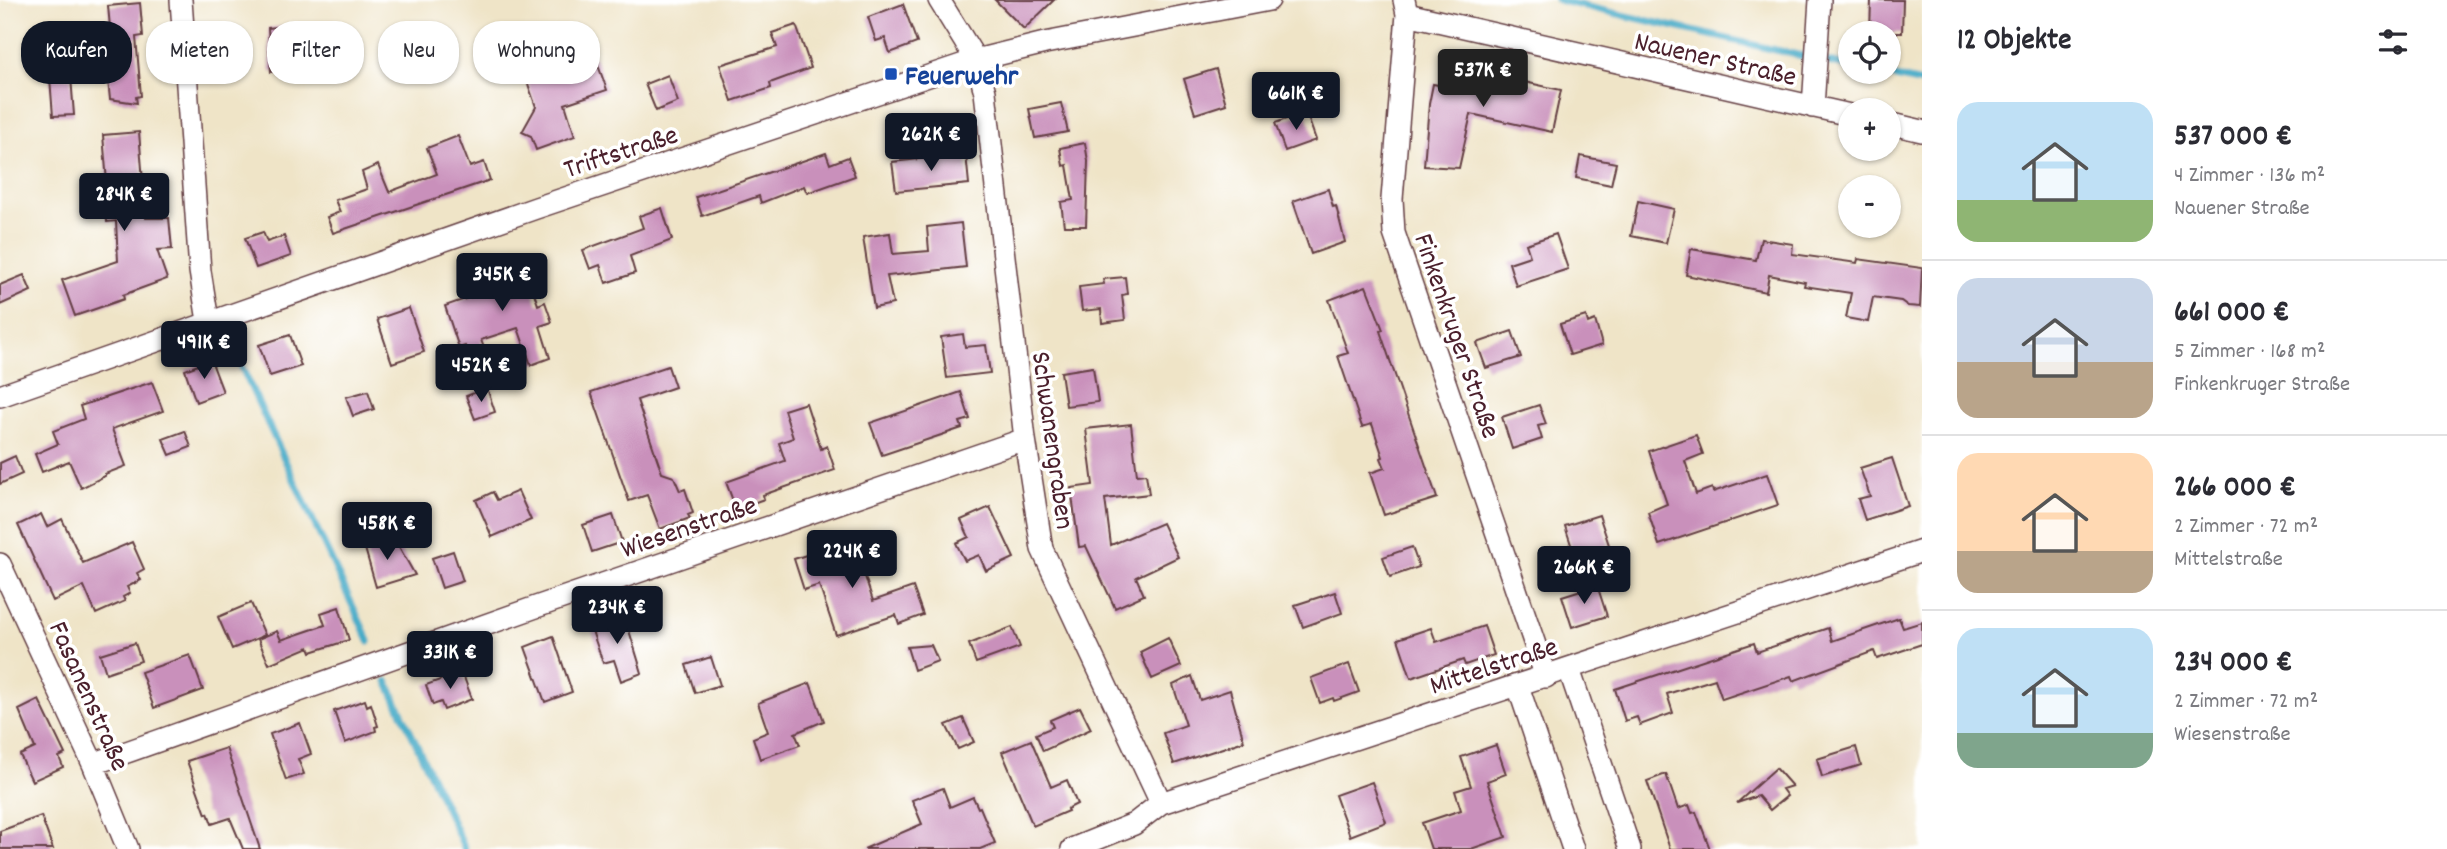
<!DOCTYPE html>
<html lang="de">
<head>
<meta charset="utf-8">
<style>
	body { margin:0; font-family:Dekko,sans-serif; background:#f7f7f7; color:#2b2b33; height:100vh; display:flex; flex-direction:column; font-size:26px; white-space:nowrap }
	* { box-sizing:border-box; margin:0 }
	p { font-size:23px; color:#7c7c81 }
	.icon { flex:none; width:38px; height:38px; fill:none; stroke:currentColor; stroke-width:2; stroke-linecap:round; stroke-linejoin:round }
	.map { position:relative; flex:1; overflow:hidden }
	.side { display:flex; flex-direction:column; background:#fff; width:525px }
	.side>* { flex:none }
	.guide { position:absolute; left:21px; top:21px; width:665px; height:63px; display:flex; gap:14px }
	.tools { position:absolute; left:1838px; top:21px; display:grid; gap:14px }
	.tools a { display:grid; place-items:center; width:63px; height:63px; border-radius:50%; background:#fff; box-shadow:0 2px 5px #0004; font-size:35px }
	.price { position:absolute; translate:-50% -60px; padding:0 16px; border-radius:7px; background:#111827; color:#fff; font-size:23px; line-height:46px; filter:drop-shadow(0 2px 4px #0008) }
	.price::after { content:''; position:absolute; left:50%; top:42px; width:21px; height:16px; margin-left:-10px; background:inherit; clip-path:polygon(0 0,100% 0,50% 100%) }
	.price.active { background:#222; color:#fff }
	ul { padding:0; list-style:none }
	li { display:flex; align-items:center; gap:21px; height:175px; padding:0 35px }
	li+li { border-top:2px solid #e1e1e2 }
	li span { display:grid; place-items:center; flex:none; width:196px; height:140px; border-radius:21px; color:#555 }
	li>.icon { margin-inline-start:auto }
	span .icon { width:84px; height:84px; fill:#fffc; stroke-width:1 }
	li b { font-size:30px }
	h2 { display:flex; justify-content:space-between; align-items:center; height:84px; padding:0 35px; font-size:30px }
	.chip { padding:0 24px; border-radius:28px; background:#fff; box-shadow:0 2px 5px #0004; font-size:24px; line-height:63px }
	.chip.active { background:#111827; color:#fff }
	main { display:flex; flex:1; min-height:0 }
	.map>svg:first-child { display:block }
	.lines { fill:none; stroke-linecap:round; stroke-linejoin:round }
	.stream { stroke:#47abc7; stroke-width:7 }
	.building { fill:#c990bb }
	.minor-casing { stroke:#633d42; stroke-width:24 }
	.minor { stroke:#fff; stroke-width:21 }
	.transit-dot { fill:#1a4fb4; stroke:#fff; stroke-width:2.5 }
	.labels { text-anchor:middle; stroke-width:7; stroke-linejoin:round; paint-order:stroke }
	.street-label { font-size:28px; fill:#4a1f2b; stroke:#fff }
	.transit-label { font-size:28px; font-weight:bold; fill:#164399; stroke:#fff; text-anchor:start }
</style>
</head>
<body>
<main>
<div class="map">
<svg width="1922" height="849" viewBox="0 0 1922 849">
	<rect width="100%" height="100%" fill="#fff"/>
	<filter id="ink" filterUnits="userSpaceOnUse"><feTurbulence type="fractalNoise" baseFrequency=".0143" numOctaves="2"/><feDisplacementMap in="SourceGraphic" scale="14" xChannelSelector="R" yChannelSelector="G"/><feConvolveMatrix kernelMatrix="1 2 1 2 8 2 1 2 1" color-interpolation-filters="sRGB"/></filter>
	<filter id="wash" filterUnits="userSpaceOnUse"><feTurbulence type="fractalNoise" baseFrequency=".00686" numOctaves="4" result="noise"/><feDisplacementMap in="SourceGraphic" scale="28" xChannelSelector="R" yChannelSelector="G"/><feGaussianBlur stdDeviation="1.57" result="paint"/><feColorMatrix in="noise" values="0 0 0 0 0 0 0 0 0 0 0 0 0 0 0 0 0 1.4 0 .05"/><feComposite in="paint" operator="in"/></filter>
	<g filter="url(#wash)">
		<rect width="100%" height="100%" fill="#efe4c7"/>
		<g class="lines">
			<path class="stream" d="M1557,0l293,67
				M1873,72l49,11
				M230,342l139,299
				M387,681l78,168"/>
		</g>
		<g id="blocks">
			<path class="building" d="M995,0h59l-30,29z
				M1871,0h32l-1,33h-32z
				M140,3l3,33 -7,1 5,59 -5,1 1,6 -27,-4 -3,-29 7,-1 -6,-63z
				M903,4l14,39 -27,10 -5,-15 -9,3 -8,-24z
				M796,25l15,43 -41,15 1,5 -39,13 -12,-36 57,-18 -5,-14z
				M289,26v11h8l3,32 -29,3 -3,-44z
				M595,57l12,33 -42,14 10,32 -39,14 -5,-14 -9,-4 14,-25 -9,-26z
				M1460,61l62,14 -2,6 41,9 -9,42 -81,-18 -12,54 -35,-2 5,-62 4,-20 21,4z
				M1216,69l10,35 -31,10 -11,-35z
				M668,75l10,27 -22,9 -11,-27z
				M71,77l3,38 -21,1 -3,-38z
				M1061,103l7,29 -33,6 -6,-29z
				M1306,112l10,28 -31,11 -10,-28z
				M139,132l7,86h23l3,31 -15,1 10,29 -44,16 1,4 -49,17 -13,-36 56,-19 -2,-40 -9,1 -2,-27 3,-1 -5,-59z
				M458,136l12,31 14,-5 6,18 -157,53 -6,-16 13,-5 -5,-12 32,-11 -5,-17 16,-7 11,27 48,-18 -10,-26z
				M1085,143l3,18 -2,65h-22l-3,-24 12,-2 -6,-35 -4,1 -3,-18z
				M826,153l4,11 18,-7 7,19 -48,17 -3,-7 -43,17 -2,-7 -57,20 -6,-19z
				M966,154l3,30 -73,7 -4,-29z
				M1580,156l36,7 -5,22 -35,-7z
				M1328,189l5,18 3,-1 9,36 -34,12 -18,-53z
				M1638,201l36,8 -8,34 -35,-7z
				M662,208l10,32 -42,16 5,17 -29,10 -6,-18 -10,4 -7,-19 60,-22 -4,-12z
				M961,223l5,44 -79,9 6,28 -19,4 -11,-71 27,-4 3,21 36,-3 -2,-24z
				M263,232l4,10 17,-6 7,20 -35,12 -11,-30z
				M1556,234l12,35 -52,17 -7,-23 21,-7 -4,-12z
				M1761,239l32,5 -1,10 65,9 1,-4 64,9 -2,39 -12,-1 -7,-5 -28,-4 -5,25 -22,-4 5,-25 -47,-7 1,-4 -36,-7 -3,17 -80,-17 5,-26 65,11z
				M521,254l17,51 7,-3 7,20 -12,4 10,32 -19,7 -13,-37 -37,12 5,13 -17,6 -4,-13 -6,2 -14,-42 55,-19 -8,-23z
				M24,275l7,16 -31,14v-20z
				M1125,277l2,17 -5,1 3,25 -23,3 -1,-14 -19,2 -3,-24 25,-3 -1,-5z
				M1366,286l17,44 -3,1 57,167 -53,17 -14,-42 15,-5 -4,-10 2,-1 -11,-33 -10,3 -24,-71 10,-3 -19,-53z
				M409,308l15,44 -32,11 -15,-44z
				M1586,316l2,7 7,-3 7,25 -32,10 -10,-31z
				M1512,331l9,26 -35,11 -9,-25z
				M963,334l2,13 21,-2 4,28 -43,5 -6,-41z
				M290,335l11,31 -31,10 -11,-31z
				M211,360l12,32 -27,10 -11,-32z
				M668,366l7,21 -38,13 25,73 12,4 6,14 5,-2 8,24 -5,2 2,3 -30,11 -13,-34 -18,6 -38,-109z
				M1093,367l5,35 -32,4 -5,-34z
				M152,382l11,29 -51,18 14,37 -21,8v2l-24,12 -12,-27 -27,11 -7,-18 23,-10 -5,-13 31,-12 -4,-13z
				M487,388l8,24 -20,7 -9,-23z
				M368,391l6,18 -21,7 -7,-19z
				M961,392l9,27 -10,3 2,6 -80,27 -12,-32z
				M806,403l15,46 6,-3 8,24 -72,25 1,4 -28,10 -10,-27 59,-21 -6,-18 14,-5 -9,-28z
				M1539,405l7,19 -8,2 4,13 -30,10 -10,-32z
				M1131,424l6,51 9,-1 3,20 -44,5 6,46 51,-22 16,34 -42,20 8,18 -29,13 -29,-62 -7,1 -8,-59 22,-3 -7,-56z
				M185,431l6,16 -21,8 -7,-16z
				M1696,435l7,19 -18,7 11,33 16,-6 1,4 54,-18 11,31 -119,40 -11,-33 19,-8 -18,-53z
				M15,456l7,18 -22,10v-21z
				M1892,458l16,48 -43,14 -7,-21 12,-3 -10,-28z
				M518,491l13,29 -39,17 -16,-37 17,-8 4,8z
				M990,507l24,51 -28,13 -7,-16 -14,6 -9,-18 13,-6 -8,-17z
				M41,514l6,13 15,-8 21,44 49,-21 12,27 -7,4 4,7 -14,7 3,6 -7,4 2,4 -29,13 -12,-28 -31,15 -35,-76z
				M613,515l9,27 -30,10 -9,-27z
				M1599,515l10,30 -34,12 -10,-31z
				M393,536l22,39 -39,12 -12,-42z
				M853,540l20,61 40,-14 10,28 -24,9 -3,-9 -60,20 -17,-50 -15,5 -10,-31z
				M1412,547l7,20 -29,10 -7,-20z
				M453,551l10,30 -21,7 -10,-30z
				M1597,585l10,31 -35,11 -10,-31z
				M1335,592l7,21 -39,14 -8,-22z
				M251,603l14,32 -33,14 -14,-32z
				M339,607l10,33 -38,12 -2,-5 -40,17 -11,-25 19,-8 4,9 44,-15 -4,-12z
				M624,614l18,59 -21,8 -7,-21 -11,3 -13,-38z
				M1899,618l4,10 19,-6v22l-45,15 -3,-8 -81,30 -2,-5 -69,23 -7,-20 -48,15 6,19 -33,12 -3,-8 -12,4 -10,-32 139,-46 3,9 71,-24 4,13z
				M1484,626l10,29 -29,10 -2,-5 -52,18 -13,-39 33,-11 5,14z
				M1012,627l8,20 -44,16 -7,-19z
				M553,636l19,56 -27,10 -20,-55z
				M1168,638l13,28 -29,13 -12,-27z
				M135,643l6,18 -35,12 -6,-19z
				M931,645l7,16 -24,9 -7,-23z
				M190,655l13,35 -49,18 -13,-36z
				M711,657l9,28 -25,8 -9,-28z
				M1349,664l10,28 -25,9 -1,-3 -13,5 -9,-25z
				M462,672l10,27 -28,11 -3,-8 -8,3 -7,-20z
				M1192,676l8,24 30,-10 14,51 -70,23 -11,-31 23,-8 -13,-40z
				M810,683l14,38 -29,12 5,12 -40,14 -7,-21 15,-6 -10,-29z
				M39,700l26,54 -6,3 4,10 -31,14 -12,-26 15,-7 -16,-38z
				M365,700l2,6 4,-2 7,22 -3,1 1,4 -31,12 -11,-32z
				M1080,707l11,22 -48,22 -7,-17 17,-7 -3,-7z
				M963,718l11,24 -16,7 -12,-24z
				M300,723l11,31 -13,5 6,15 -18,6 -16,-46z
				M1031,740l20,47 16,-7 10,24 -10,5 1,2 -35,15 -31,-74z
				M1496,745l10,29 -19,7 19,56 -35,12h-40l-9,-26 39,-13 -6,-19 16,-5 -10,-29z
				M1856,747l5,18 -39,12 -5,-18z
				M226,748l34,101h-17l-13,-31 -18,6 -4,-11 -2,1 -19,-53z
				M1776,768l16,18 -10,3 5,7 -17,14 -12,-14 -21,7z
				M1666,774l12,35 11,-4 3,8 4,-1 14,37h-40l-23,-68z
				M1372,782l14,40 -36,14 -15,-41z
				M943,788l7,19 23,-10 5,11 2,-1 15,36 -15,6h-116l58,-25 -10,-24z
				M41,816l12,33h-53v-18z"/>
		</g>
	</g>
	<g filter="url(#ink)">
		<use href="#blocks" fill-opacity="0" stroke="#633d42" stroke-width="2"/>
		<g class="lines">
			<g class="minor-casing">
				<path id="minor" d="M181,0l19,271 8,50
					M939,0l37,60 9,32 40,347 17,110 119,254
					M1404,0l3,14 -15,185 2,34 152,444
					M1407,14l443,101
					M1813,107l7,-107
					M1888,123l34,8
					M0,396l536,-188 440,-148 69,-17 224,-43
					M0,564l93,200 35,85
					M1569,669l61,180
					M1518,686l55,163
					M93,764l443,-157 489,-168
					M1072,849l62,-25 27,-21 761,-252"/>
			</g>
			<use href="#minor" class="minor"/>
		</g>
	</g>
	<rect class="transit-dot" x="884" y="67" width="14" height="14" rx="3.5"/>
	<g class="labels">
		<g class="street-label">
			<text transform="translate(1716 57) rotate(13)" y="10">Nauener Straße</text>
			<text transform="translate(620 150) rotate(-18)" y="10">Triftstraße</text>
			<text transform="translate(1459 335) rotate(71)" y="10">Finkenkruger Straße</text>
			<text transform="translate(1055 440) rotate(82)" y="10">Schwanengraben</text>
			<text transform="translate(688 525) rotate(-19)" y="10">Wiesenstraße</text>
			<text transform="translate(1493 664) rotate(-18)" y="10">Mittelstraße</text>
			<text transform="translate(91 695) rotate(66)" y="10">Fasanenstraße</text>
		</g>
		<g class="transit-label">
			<text x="905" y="84">Feuerwehr</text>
		</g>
	</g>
</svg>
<div class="tools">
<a><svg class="icon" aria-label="locate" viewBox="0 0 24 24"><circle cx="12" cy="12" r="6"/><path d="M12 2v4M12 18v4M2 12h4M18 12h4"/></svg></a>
<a>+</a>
<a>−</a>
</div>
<b class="price active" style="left:1483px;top:109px">537K €</b>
<b class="price" style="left:1296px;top:132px">661K €</b>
<b class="price" style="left:931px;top:173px">262K €</b>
<b class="price" style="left:124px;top:233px">284K €</b>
<b class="price" style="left:502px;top:313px">345K €</b>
<b class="price" style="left:204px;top:381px">491K €</b>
<b class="price" style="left:481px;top:404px">452K €</b>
<b class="price" style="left:387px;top:562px">458K €</b>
<b class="price" style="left:852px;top:590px">224K €</b>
<b class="price" style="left:1584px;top:606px">266K €</b>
<b class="price" style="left:617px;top:646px">234K €</b>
<b class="price" style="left:450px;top:691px">331K €</b>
<div class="guide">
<a class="chip active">Kaufen</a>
<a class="chip">Mieten</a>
<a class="chip">Filter</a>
<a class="chip">Neu</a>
<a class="chip">Wohnung</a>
</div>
</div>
<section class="side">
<h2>12 Objekte<svg class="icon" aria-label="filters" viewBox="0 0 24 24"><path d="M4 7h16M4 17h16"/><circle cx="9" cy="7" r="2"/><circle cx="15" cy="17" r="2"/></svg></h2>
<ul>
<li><span style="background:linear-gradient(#bfe0f5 70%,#8fb573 0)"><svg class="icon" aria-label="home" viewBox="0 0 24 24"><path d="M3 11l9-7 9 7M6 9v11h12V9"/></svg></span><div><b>537 000 €</b><p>4 Zimmer · 136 m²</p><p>Nauener Straße</p></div></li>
<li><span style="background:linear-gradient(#c9d6e8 60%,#b9a48a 0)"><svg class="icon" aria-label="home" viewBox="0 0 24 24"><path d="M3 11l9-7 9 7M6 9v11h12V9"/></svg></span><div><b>661 000 €</b><p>5 Zimmer · 168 m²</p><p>Finkenkruger Straße</p></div></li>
<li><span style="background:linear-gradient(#ffd9b3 70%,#b9a48a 0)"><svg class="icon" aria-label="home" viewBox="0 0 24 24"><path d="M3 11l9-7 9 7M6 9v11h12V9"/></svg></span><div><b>266 000 €</b><p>2 Zimmer · 72 m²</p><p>Mittelstraße</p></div></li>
<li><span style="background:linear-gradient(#bfe0f5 75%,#7fa58c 0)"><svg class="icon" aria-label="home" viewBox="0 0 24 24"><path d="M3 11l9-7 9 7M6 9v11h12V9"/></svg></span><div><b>234 000 €</b><p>2 Zimmer · 72 m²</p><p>Wiesenstraße</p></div></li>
</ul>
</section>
</main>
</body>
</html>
